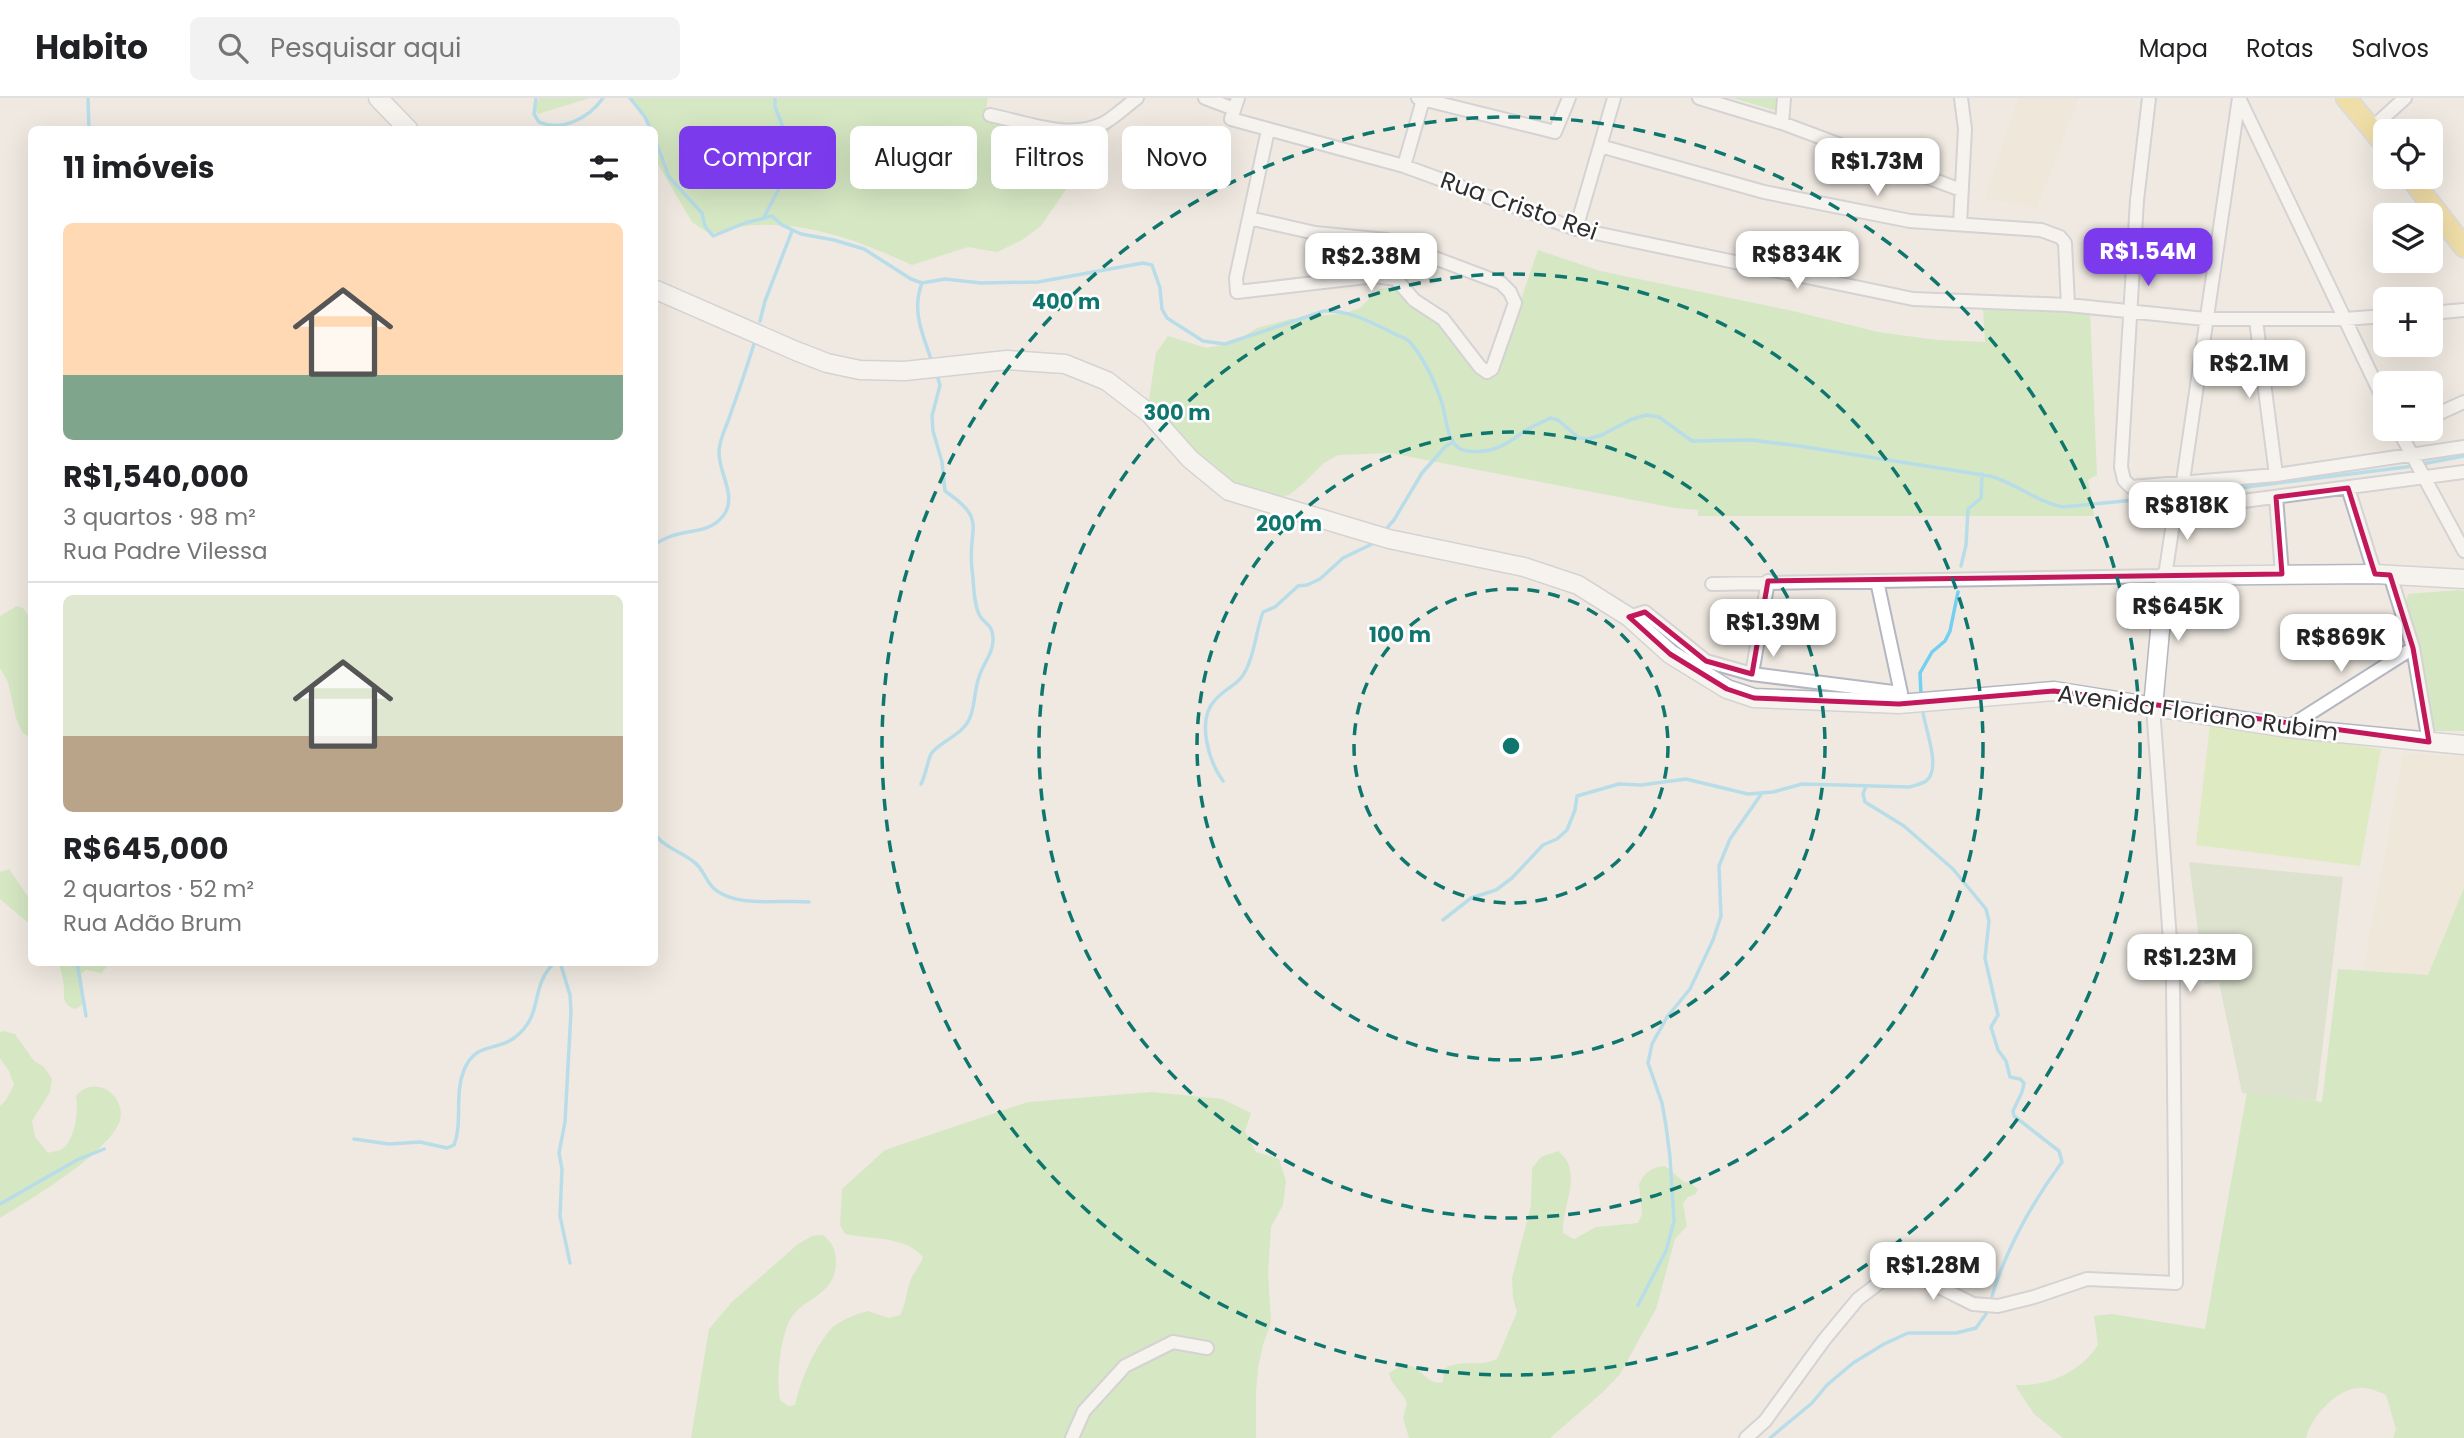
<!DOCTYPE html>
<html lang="pt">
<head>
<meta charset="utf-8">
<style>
	body { margin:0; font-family:Poppins,sans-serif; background:#f2f2f2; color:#202124; height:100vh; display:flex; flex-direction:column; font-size:26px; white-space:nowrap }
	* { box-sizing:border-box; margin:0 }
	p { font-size:23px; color:#757577 }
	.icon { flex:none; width:38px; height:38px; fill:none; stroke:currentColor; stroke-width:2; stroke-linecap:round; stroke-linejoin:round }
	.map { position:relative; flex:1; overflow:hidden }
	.panel { position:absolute; left:28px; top:28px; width:630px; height:840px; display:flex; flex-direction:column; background:#fff; border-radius:10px; box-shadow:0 7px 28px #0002 }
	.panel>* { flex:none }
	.top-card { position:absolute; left:679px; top:28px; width:665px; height:63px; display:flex; gap:14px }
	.fabs { position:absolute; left:2373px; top:21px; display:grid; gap:14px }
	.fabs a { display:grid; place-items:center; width:70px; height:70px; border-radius:10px; background:#fff; box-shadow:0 7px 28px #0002; font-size:35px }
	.price { position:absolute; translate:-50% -60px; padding:0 16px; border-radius:14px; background:#fff; color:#222; font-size:23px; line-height:46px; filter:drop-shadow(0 2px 4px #0008) }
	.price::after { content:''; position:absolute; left:50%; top:42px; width:21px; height:16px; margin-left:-10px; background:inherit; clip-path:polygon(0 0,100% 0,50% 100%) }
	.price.selected { background:#7c3aed; color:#fff }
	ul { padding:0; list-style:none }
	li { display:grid; align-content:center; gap:14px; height:371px; padding:0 35px }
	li+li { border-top:2px solid #e0e0e0 }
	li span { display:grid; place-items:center; height:217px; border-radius:10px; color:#555 }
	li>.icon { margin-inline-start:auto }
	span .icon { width:126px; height:126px; fill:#fffc; stroke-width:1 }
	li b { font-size:30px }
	h2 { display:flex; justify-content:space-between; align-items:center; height:84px; padding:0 35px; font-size:30px }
	.chip { padding:0 24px; border-radius:10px; background:#fff; box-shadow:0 7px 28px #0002; font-size:24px; line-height:63px }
	.chip.selected { background:#7c3aed; color:#fff }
	header { display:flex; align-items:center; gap:42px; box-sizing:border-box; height:98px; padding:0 35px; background:#fff; border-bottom:2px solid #e0e0e0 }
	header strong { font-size:33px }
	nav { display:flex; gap:38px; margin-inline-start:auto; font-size:24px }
	.search { width:490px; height:63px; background:#f2f2f2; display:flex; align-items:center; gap:18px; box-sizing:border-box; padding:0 24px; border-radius:10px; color:#757577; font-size:26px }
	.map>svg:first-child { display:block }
	.education { fill:#f0e6d1 }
	.green { fill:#b6e59e }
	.cemetery { fill:#c8d9b8 }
	.pitch { fill:#c9ec9a }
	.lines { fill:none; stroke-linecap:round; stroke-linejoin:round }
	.stream { stroke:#75cff0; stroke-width:3.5 }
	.street-casing { stroke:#b4b7c1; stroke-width:16 }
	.secondary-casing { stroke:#b4b7c1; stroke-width:21 }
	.primary-casing { stroke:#c9c9c9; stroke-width:23 }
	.street { stroke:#fff; stroke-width:12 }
	.secondary { stroke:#fff; stroke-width:18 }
	.primary { stroke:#f2d163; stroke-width:19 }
	.marked { fill:none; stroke:#c2185b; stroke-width:5; stroke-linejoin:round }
	.ring { fill:none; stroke:#0f766e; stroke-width:3.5; stroke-dasharray:12 9 }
	.labels { text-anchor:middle; stroke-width:5; stroke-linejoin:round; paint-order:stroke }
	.street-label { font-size:24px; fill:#2e2e2e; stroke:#fff }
	.centre { fill:#0f766e; stroke:#fff; stroke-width:3.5 }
	.ring-label { font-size:21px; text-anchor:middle; font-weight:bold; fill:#0f766e; stroke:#fff; stroke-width:5; stroke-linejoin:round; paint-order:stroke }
</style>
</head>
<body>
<header>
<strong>Habito</strong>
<div class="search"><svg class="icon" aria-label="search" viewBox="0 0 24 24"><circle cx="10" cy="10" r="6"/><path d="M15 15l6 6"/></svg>Pesquisar aqui</div>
<nav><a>Mapa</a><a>Rotas</a><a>Salvos</a></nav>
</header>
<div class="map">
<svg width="2464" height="1340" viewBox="0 0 2464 1340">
	<rect width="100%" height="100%" fill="#efe9e1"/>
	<path class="education" d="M2018,0h61l-42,111 -52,-11z
		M2403,655l61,3v153l-27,68 -74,-7z"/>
	<path class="green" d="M539,0h51l-52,16 -3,-3z
		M630,0h358l-4,20 5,2 89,6 36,-13 3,4 -12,21 -21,25 -43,63 -19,14 -25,12 -29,-5 -56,18c-48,-22 -100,-42 -153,-40 -16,0 -33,5 -49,9l-18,-12 -37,-63 -1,-29 -4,-1 -13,-25z
		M1733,0h45l-1,13z
		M1538,152l62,21 193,40 85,21 59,8 48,2 -2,-34 107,4 7,163 -9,5 6,36h-396v-6l-23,-2 -285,-55 -52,2 -14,8 -19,19 -16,13 -19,3 -39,-11 -84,-74 9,-60 12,-17 38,12 27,-5 24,-15 34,-9 55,-6 14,-5 19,-19c4,-1 11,-2 16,-1 31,8 70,61 90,86l10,1z
		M2459,492l5,1v140h-31l-13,-83 -14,-47 2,-7z
		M17,508l6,2 8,11v120l-9,-7 -6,-14 -8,-36 -8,-14v-52z
		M9,771l22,32v24l-31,-26v-27z
		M2464,790v550h-71l3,-9 -10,-34c-8,-3 -17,-8 -26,-7 -23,0 -49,29 -54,50h-243l-29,-24 -19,-29c33,2 65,-13 83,-40l-4,-29 18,-2 93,15 42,-237 75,10 16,-133 90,6z
		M59,865v-1l51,1 -9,10 -15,-3 -5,4 3,25 -3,7 -6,3c-16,-6 -9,-15 -12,-29 -1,-6 -3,-12 -4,-17z
		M3,933l12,3 19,27 10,6 8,12 -2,13 -18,29 3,16 13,16c1,-1 11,-2 12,-3 15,-6 19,-40 16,-54 21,-25 55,5 42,29 -16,32 -87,74 -118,93v-112l6,-6 8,-15 -5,-14 -9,-13v-26z
		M1152,994l70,7 29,14 -6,18 11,21 23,7 7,22 -3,24 -12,22 -3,47 3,48 -8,23 -5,23 -2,24v46h-565l18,-109 23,-27 66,-58 14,-8 11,-1c10,8 13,16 13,28 -1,34 -34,34 -46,57 -10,18 -14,60 -10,80l8,6 7,-1c5,-24 20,-59 37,-77 8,-8 25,-14 36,-17l21,7 11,-3c6,-11 6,-21 10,-33 3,-9 10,-16 13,-25 -19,-22 -52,-17 -78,-23l-5,-9 2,-36 43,-39 143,-48z
		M1558,1053c27,21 3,55 5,82l11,6 22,-12 42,-4 4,-9 -3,-30c6,-12 13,-17 26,-18l19,16 7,1 7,6 -2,5 -8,3 -5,7 4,22 -12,13 -19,70 -36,65 -17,18 -53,46h-141l-6,-20 4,-15c-4,-12 -16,-17 -18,-30l10,-6 13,-1c10,6 19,20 31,16l1,-13c17,-11 36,-1 53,-10l20,-47 -4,-14 -1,-20 19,-72 1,-38 9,-11z"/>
	<path class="cemetery" d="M2189,764l154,15 -27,224 -74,-8 -23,-111 -14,2z"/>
	<path class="pitch" d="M2210,627l171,24 -21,117 -164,-21z"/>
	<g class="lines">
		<path class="stream" d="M88,0l1,32
			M536,0l-2,16 5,8c23,10 50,-4 64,-24
			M630,0l15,19 6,13
			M654,38l15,41 33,36 3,13 8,10 32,-13 27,-7 10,9 19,9 33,6 30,9 47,30 11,4 23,-4 36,4 57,-1 105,-19 9,2 8,23 2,21 5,9 36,23 22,3 99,-33c27,-1 48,12 71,23 5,3 9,3 14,7 14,16 26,41 33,62 5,16 4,45 25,48 24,3 37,-5 55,-18 8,-6 19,-10 28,-15l8,2 21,18 9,1 14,-4 28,-15 16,-5 13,2 33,24 59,-1 48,6 191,30c26,7 46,26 73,31l112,-11
			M764,119l27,-51 -5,-31 -11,-28v-9
			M922,185c-11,28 1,52 10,79
			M760,223l5,-20 27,-70
			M2422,366l42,-8
			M2183,397l231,-29
			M1386,431l8,-9 28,-47 24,-27 7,-4
			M654,446c5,-2 10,-5 15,-7 19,-8 40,-3 54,-21 15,-19 -4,-42 -4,-63 0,-12 5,-21 9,-32 9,-25 18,-51 26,-77
			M1961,468l5,-21 2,-36 13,-11 1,-24
			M1921,597l-1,-22 12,-21 13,-11 5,-10 8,-39
			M1223,683c-14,-19 -27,-61 -8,-81 10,-12 24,-15 31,-30 9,-18 10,-39 17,-58l12,-5 23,-21 9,-1 13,-6 23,-21 29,-14
			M921,686c5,-10 6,-21 10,-30 5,-9 25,-17 33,-27 12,-13 9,-34 15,-50 4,-14 15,-24 14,-39 -1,-15 -8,-13 -13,-22 -7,-12 -6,-34 -8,-47 -5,-43 17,-48 -27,-78l-3,-29 -9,-31 -1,-15 8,-31 -4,-13
			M1866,688l-3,8 2,8 39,24 49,43 33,40 3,12 -4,37 13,57 -7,12 7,23 8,11 4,16 10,2 4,4 -2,9 -9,19 1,5 45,35 3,11c-30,41 -55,85 -70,134
			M654,735c9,14 28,19 40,29 11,8 12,22 23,29 25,17 63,8 92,11
			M1443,822l28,-22 25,-8 16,-12 31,-33 14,-6 10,-9 8,-20 2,-14 42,-12 22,1 45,-6 62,15 25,-2 29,-8 108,3c5,-2 12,-3 16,-6 16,-12 -1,-52 -3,-69
			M77,864l9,54
			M560,864l10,33 1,16 -6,111 -6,31 3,16 -2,47 10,47
			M354,1041l35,5 31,-2 27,6 7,-3c9,-23 0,-50 10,-75 13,-31 35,-16 56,-37 23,-22 10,-47 35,-71
			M0,1106l77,-44 27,-11
			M1638,1207l28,-54 8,-30 -4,-64 -4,-31 -4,-23 -14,-40 4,-19 15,-27 23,-28 23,-49 8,-24 -2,-50 11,-27 32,-46
			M1770,1340l42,-35 15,-18 26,-22 31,-19 24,-11h48l20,-5 10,-14"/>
		<g class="street-casing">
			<path id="street" d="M1205,0l29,11
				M1238,0l-7,21 173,47 172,63 337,70 155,6 137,14h140l40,-3
				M1418,0l137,34 14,-34
				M1699,0l83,25 179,67
				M2149,0l-12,102 -16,267 3,13 7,7 145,-12 188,-28
				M2239,0l146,305
				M990,17c35,7 78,25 112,9 12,-6 24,-18 35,-26
				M1782,25l2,-25
				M2372,30l33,-30
				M1600,48l164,46 146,29 131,9 19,7 5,6 3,62
				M1404,68l19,-66
				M1249,120l66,15 72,7 114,43 9,9 5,11 -23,66 -5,3 -7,-5 -37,-48 -29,-19 -18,-21 -21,-3 -138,16 -1,-14 32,-148
				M1960,126l5,-95 -4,-31
				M1576,131l38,-131
				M2431,215l33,-3
				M2256,222l20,155
				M2431,319l33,-15
				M2398,331l66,122
				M2348,390l27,86
				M2276,399l6,77
				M2175,412l289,-38
				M2390,477l23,73 16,94
				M1877,483l24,112
				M1712,486l453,-8 10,-66 8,-29 56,-383
				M1629,519l16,-5 61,49 46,13 149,19 -2,11
				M1752,576l16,-93
				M2287,630l126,-80
				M1072,1340l12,-27 41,-45 48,-24 34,6
				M1746,1340l19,-17 59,-81 34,-41 25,-19 32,-5 58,29 25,2 36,-9 53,-18 89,4 -3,-301 -20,-275"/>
		</g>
		<g class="secondary-casing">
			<path id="secondary" d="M378,0l31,32
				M654,191l142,62 31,12 33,7 45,1 102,-11 58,4 42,17 43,33 40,45 39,32 160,48 135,28 54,18 51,32 41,37 57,35 27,9 145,6 155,-13 233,37 177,17
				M2153,609l12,-131 210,-2 89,5"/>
		</g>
		<g class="primary-casing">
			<path id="primary" d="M2346,0l39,47
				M2410,79l54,70"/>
		</g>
		<use href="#street" class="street"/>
		<use href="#secondary" class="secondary"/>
		<use href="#primary" class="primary"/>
	</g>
	<path d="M0 0H2464V1340H0ZM2348,390l27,86 15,1 23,73 16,94 -375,-51 -155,13 -145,-6 -27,-9 -57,-35 -41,-37 16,-5 61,49 46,13 16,-93 514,-7 -6,-77z" fill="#efe9e1" fill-opacity=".55" fill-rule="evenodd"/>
	<path class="marked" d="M2348,390l27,86 15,1 23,73 16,94 -375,-51 -155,13 -145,-6 -27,-9 -57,-35 -41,-37 16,-5 61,49 46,13 16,-93 514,-7 -6,-77z"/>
	<g class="ring">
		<circle cx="1511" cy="648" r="157"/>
		<circle cx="1511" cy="648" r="314"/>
		<circle cx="1511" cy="648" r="472"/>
		<circle cx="1511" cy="648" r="629"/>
	</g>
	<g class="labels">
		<g class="street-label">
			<text transform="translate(1519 108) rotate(19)" y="8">Rua Cristo Rei</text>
			<text transform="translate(2198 615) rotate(8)" y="8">Avenida Floriano Rubim</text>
		</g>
	</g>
	<circle cx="1511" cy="648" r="10" class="centre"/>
	<g class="ring-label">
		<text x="1066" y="211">400 m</text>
		<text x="1177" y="322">300 m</text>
		<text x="1289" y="433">200 m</text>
		<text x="1400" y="544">100 m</text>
	</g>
</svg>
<div class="fabs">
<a><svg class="icon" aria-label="locate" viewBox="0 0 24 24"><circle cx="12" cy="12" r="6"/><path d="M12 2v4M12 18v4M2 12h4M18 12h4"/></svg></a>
<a><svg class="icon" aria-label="layers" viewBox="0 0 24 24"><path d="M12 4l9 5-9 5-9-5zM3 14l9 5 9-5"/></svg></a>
<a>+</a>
<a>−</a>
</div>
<b class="price" style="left:1877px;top:100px">R$1.73M</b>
<b class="price selected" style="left:2148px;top:190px">R$1.54M</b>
<b class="price" style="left:1797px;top:193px">R$834K</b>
<b class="price" style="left:1371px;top:195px">R$2.38M</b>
<b class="price" style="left:2249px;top:302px">R$2.1M</b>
<b class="price" style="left:2187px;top:444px">R$818K</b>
<b class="price" style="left:2178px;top:545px">R$645K</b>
<b class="price" style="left:1773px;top:561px">R$1.39M</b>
<b class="price" style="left:2341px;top:576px">R$869K</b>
<b class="price" style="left:2190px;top:896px">R$1.23M</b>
<b class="price" style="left:1933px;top:1204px">R$1.28M</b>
<div class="top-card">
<a class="chip selected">Comprar</a>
<a class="chip">Alugar</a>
<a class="chip">Filtros</a>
<a class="chip">Novo</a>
</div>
<section class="panel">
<h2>11 imóveis<svg class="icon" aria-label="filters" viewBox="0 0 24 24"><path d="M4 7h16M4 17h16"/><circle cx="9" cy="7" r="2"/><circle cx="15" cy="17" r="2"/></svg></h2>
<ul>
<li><span style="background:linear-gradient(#ffd9b3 70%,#7fa58c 0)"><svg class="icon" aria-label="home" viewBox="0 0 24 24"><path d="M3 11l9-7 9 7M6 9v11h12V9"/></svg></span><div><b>R$1,540,000</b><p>3 quartos · 98 m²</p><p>Rua Padre Vilessa</p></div></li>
<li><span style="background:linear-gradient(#dfe7d0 65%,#b9a48a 0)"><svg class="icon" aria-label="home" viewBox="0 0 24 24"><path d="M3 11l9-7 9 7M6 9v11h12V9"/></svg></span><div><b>R$645,000</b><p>2 quartos · 52 m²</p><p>Rua Adão Brum</p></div></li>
</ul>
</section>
</div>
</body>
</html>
